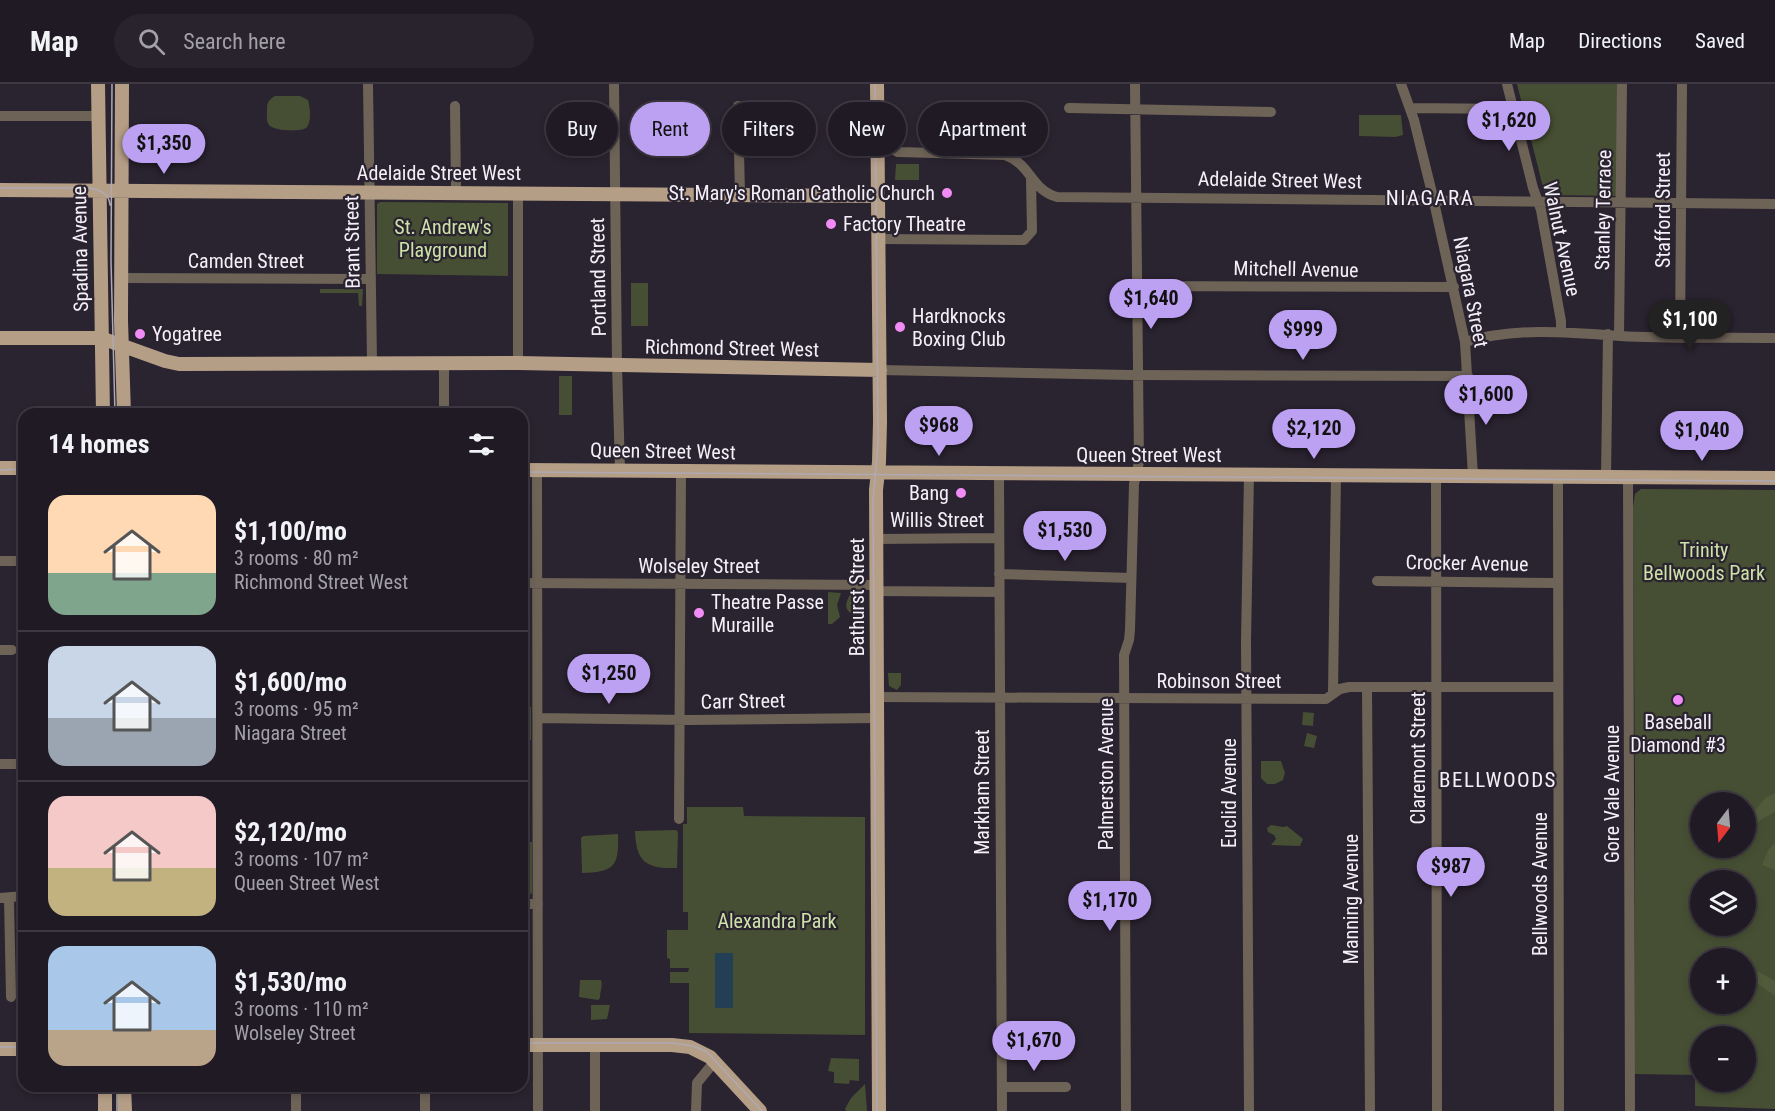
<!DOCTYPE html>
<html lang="en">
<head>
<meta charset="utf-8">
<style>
	body { margin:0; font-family:"Roboto Condensed",sans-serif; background:#28232c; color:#f1f3f6; height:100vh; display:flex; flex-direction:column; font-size:22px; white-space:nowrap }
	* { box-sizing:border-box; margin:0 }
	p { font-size:20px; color:#a2a1a6 }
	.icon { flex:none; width:33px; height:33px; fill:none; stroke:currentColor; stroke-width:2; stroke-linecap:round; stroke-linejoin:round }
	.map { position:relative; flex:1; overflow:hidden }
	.panel { position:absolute; left:18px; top:324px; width:510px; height:684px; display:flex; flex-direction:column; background:#201a24; border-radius:18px; box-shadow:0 3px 9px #0003,0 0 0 2px #3d3841 }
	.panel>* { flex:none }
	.banner { position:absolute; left:546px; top:18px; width:570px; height:54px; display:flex; gap:12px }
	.needle { width:39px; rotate:196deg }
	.buttons { position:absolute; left:1690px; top:708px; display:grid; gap:12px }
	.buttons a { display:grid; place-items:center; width:66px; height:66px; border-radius:50%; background:#201a24; box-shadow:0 3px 9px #0003,0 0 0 2px #3d3841; font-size:30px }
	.price { position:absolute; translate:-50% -51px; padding:0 14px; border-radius:21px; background:#bca0f2; color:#111; font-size:20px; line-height:39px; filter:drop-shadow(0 2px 3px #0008) }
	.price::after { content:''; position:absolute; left:50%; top:36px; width:18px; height:14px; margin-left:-9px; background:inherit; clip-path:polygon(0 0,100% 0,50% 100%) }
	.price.selected { background:#222; color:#fff }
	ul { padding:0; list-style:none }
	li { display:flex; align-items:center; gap:18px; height:150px; padding:0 30px }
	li+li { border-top:2px solid #3d3841 }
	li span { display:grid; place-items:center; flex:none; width:168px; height:120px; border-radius:18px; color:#555 }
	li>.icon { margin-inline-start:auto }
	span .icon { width:72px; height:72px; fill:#fffc; stroke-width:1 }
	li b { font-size:26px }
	h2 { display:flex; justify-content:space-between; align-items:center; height:72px; padding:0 30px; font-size:26px }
	.chip { padding:0 21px; border-radius:27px; background:#201a24; box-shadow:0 3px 9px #0003,0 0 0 2px #3d3841; font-size:21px; line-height:54px }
	.chip.selected { background:#bca0f2; color:#111 }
	header { display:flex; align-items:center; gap:36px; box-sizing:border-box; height:84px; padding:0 30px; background:#201a24; border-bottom:2px solid #3d3841 }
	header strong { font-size:28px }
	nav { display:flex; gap:33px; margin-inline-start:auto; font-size:21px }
	.search { width:420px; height:54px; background:#28232c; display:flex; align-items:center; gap:15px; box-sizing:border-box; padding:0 21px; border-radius:33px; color:#a2a1a6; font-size:22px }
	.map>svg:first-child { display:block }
	.green { fill:#464f33; fill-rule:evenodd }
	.forest { fill:#515b3b }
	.water { fill:#233f55 }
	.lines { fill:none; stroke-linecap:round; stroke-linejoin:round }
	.minor { stroke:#6e6357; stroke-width:10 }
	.major { stroke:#b59e86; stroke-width:14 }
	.tram { stroke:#afa9b4; stroke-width:1.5 }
	.poi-dot { fill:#f18bf5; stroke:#2a2330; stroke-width:2 }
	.labels { text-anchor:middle; stroke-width:4.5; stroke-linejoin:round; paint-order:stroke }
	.street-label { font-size:20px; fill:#f4eff8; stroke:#2a2330 }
	.poi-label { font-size:20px; fill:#f4eff8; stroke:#2a2330; text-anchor:start }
	.park-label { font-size:20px; fill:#cde2a6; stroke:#2a2330 }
	.neighbourhood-label { font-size:21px; letter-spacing:1.5px; fill:#f4eff8; stroke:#2a2330 }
</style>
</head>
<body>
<header>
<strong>Map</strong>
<div class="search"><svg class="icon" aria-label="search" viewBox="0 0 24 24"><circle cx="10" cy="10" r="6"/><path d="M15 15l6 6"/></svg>Search here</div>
<nav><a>Map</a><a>Directions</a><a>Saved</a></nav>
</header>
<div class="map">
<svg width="1775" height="1027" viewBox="0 0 1775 1027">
	<rect width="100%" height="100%" fill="#2a2330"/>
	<path class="green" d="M1517,0h101v112l-73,-1z
		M275,12h25l8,4c2,7 4,23 -2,28 -5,4 -33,3 -37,-3 -3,-4 -2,-9 -2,-14 0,-8 1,-11 8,-15z
		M769,25v11l4,1v30h-29l-1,-41z
		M1359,31h42l2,20 -8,2 -36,-1z
		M896,80h23v16h-24z
		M380,118l128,1v73l-131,-2v-70z
		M631,199h17v43h-17z
		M320,205h43l-1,17h-3l-1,-13h-38z
		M559,292h13v39h-13z
		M1641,405l134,1v619l-80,-3v-31l-61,-1 1,-282 -2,-284 2,-14zM1701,718h45v46h-45zM1701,796h45v46h-45zM1701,874h45v46h-45zM1701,952h45v46h-45z
		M828,508l13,1 -4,12 3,12 -8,7h-4z
		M851,509l13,2v22c-17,-3 -23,-8 -13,-24z
		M888,589h13v12l-4,5 -8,-4z
		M522,623h9v33h-9z
		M1303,628l11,1 -1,13 -11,-1z
		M1307,649l10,3 -3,12 -10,-2z
		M1261,677h20l4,12 -2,7 -8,4h-8l-6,-6z
		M687,723h56l1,9 121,1v218l-176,-2v-50h-19v-11h18l1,-4h-19v-9l-3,-1v-28h21v-18h-5v-88h4z
		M1271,741l12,2 4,-1 16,13 -3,7 -29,-1 5,-6 -2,-4 -6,-3 -1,-4z
		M676,746l2,2 -1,36c-31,1 -41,-6 -42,-37z
		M618,750c1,32 -3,38 -36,39l-1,-35 2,-2z
		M522,758h10v51l-5,4h-5z
		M580,896h21c2,6 -1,11 -1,18l-2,2 -19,-3z
		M591,921h19l-3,14 -16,1z
		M831,974l28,1v22l-9,-1 -1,4 -15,-1v-11l-6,-1z
		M865,1000l2,27h-21l-1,-2 6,-11z"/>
	<path class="forest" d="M1775,709v19l-15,8 -14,20v-18l19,-24z
		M1775,759v27l-13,-5 6,-15z
		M1759,888l16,9v15l-25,-18 4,-5z"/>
	<path class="water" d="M715,869h18v55h-18z"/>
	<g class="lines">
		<path class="minor" d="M368,0l4,278
			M614,0l3,281 3,105
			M1401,0l13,36 18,73 33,149 8,134
			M1507,0l26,104 8,22 20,111v11
			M455,22l1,86
			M738,22l2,89
			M1069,24l202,4
			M1410,24l103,1
			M0,32h98
			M878,57l20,11 107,3c26,9 26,35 52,42l718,7
			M518,109v170
			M879,155l145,1 8,-9 -1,-52
			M121,194l250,1
			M1137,202l317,1
			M1619,252l3,-252
			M1680,253l2,-253
			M1465,258c50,-15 104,-10 155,-6 51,3 103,1 155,2
			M880,286l250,5 338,1
			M444,330v-51
			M537,386l1,641
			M999,389l3,638
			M1249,391l-3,166 3,470
			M1436,392l1,635
			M1558,393l1,634
			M1606,393l2,-143
			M1628,394l2,633
			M876,455l123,-1
			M0,477h24
			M999,490l132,4
			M1377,497l180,2
			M522,499l354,2
			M876,507l123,1
			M0,566h12
			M1367,603l3,424
			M1333,609l3,-218
			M877,613l449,2 14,-10 9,-2h209
			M538,634l150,2 189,-2
			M0,680h24
			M679,735l2,-348
			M0,814l24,-2
			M9,814l2,99
			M522,820h16
			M296,1002v25
			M425,1002v25
			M1002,1003h64
			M595,1027v-66
			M696,1027l1,-28 18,-22
			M1126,1027l-2,-456 5,-15 1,-10 4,-146 5,-22 -4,-378"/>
		<path class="major" d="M98,0l5,330
			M122,0l-1,237 3,93
			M877,0l3,338 -1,40 -3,28 3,621
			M0,106l878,6
			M0,254h101l64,23 14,3 339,-1 362,7
			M0,384h24
			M522,386l1253,8
			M522,961h150l18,2 20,10 50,54
			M0,965h24
			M124,1002l1,25
			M105,1027v-25"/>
		<path class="tram" d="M112,0l-1,177 4,153
			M875,0l3,359 -5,59 4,609
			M0,104h90c11,2 19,6 20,17
			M0,386l24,-1
			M522,388l1253,9
			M522,959h150l21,3 14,6 55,59
			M0,963h24
			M117,1002v25"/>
	</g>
	<g class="poi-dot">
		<circle cx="947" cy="109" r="6"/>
		<circle cx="831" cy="140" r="6"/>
		<circle cx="900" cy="243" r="6"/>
		<circle cx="140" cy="250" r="6"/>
		<circle cx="961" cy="409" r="6"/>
		<circle cx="699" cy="529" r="6"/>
		<circle cx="1678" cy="616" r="6"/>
	</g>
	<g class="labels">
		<g class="street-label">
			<text x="439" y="96">Adelaide Street West</text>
			<text transform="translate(1280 96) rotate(1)" y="7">Adelaide Street West</text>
			<text transform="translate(1603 126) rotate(-89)" y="7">Stanley Terrace</text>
			<text transform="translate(1663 126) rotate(-90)" y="7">Stafford Street</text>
			<text transform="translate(1562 155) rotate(78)" y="7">Walnut Avenue</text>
			<text transform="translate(352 158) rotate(-91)" y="7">Brant Street</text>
			<text transform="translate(80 165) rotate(-91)" y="7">Spadina Avenue</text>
			<text x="246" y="184">Camden Street</text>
			<text transform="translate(1296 185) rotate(1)" y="7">Mitchell Avenue</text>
			<text transform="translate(598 193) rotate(-91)" y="7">Portland Street</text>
			<text transform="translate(1471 208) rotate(79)" y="7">Niagara Street</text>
			<text transform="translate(732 264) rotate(1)" y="7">Richmond Street West</text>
			<text transform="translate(663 367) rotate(1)" y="7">Queen Street West</text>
			<text x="1149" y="378">Queen Street West</text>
			<text x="937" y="443">Willis Street</text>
			<text transform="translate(1467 479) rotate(1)" y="7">Crocker Avenue</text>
			<text x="699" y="489">Wolseley Street</text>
			<text transform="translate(857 513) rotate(-90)" y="7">Bathurst Street</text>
			<text x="1219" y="604">Robinson Street</text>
			<text transform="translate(743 617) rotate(-1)" y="7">Carr Street</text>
			<text transform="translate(1418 674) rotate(-90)" y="7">Claremont Street</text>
			<text transform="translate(1106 690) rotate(-90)" y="7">Palmerston Avenue</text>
			<text transform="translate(982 708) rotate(-90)" y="7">Markham Street</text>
			<text transform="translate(1229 709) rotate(-90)" y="7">Euclid Avenue</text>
			<text transform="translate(1612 710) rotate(-90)" y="7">Gore Vale Avenue</text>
			<text transform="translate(1540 800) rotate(-90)" y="7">Bellwoods Avenue</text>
			<text transform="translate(1351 815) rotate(-90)" y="7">Manning Avenue</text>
		</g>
		<g class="poi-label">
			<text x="935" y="116" text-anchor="end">St. Mary's Roman Catholic Church</text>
			<text x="843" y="147">Factory Theatre</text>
			<text x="912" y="239">Hardknocks<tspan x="912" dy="23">Boxing Club</tspan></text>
			<text x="152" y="257">Yogatree</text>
			<text x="949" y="416" text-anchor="end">Bang</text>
			<text x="711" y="525">Theatre Passe<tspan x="711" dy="23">Muraille</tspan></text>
			<text x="1678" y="645" text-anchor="middle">Baseball<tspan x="1678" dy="23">Diamond #3</tspan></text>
		</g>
		<g class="park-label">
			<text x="443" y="150">St. Andrew's<tspan x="443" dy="23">Playground</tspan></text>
			<text x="1704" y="473">Trinity<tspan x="1704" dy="23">Bellwoods Park</tspan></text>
			<text x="777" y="844">Alexandra Park</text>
		</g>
		<g class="neighbourhood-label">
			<text x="1430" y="121">NIAGARA</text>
			<text x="1498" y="703">BELLWOODS</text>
		</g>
	</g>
</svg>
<div class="buttons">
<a><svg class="needle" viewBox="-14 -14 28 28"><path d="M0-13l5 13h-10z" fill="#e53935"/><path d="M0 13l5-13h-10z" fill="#a2a1a6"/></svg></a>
<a><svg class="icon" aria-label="layers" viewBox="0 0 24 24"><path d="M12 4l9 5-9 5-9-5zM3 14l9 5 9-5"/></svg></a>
<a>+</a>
<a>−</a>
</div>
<b class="price" style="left:1509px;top:68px">$1,620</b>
<b class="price" style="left:164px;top:91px">$1,350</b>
<b class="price" style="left:1151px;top:246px">$1,640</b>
<b class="price selected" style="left:1690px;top:267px">$1,100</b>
<b class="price" style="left:1303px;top:277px">$999</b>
<b class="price" style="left:1486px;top:342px">$1,600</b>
<b class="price" style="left:939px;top:373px">$968</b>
<b class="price" style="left:1314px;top:376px">$2,120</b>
<b class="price" style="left:1702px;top:378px">$1,040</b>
<b class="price" style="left:1065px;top:478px">$1,530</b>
<b class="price" style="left:609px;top:621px">$1,250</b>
<b class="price" style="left:1451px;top:814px">$987</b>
<b class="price" style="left:1110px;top:848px">$1,170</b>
<b class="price" style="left:1034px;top:988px">$1,670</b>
<div class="banner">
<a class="chip">Buy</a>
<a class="chip selected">Rent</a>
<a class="chip">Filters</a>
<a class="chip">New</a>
<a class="chip">Apartment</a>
</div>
<section class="panel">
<h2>14 homes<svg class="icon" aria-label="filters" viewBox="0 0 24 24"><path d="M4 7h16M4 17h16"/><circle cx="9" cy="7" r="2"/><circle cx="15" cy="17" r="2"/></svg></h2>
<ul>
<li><span style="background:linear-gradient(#ffd9b3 65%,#7fa58c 0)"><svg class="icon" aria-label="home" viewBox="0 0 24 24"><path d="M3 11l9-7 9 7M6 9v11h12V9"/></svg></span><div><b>$1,100/mo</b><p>3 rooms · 80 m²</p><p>Richmond Street West</p></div></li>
<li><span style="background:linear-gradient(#c9d6e8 60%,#9aa5b1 0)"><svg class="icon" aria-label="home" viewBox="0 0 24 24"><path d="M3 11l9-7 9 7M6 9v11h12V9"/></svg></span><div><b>$1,600/mo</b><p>3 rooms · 95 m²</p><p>Niagara Street</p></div></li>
<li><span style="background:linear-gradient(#f6c9c9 60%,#c2b280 0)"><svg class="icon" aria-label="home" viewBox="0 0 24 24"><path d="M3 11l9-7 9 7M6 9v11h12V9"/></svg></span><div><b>$2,120/mo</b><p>3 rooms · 107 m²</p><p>Queen Street West</p></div></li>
<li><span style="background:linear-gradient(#a9c7e8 70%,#b9a48a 0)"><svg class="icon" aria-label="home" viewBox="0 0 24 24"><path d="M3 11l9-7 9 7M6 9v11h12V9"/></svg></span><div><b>$1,530/mo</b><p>3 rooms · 110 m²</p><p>Wolseley Street</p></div></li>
</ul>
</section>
</div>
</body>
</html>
